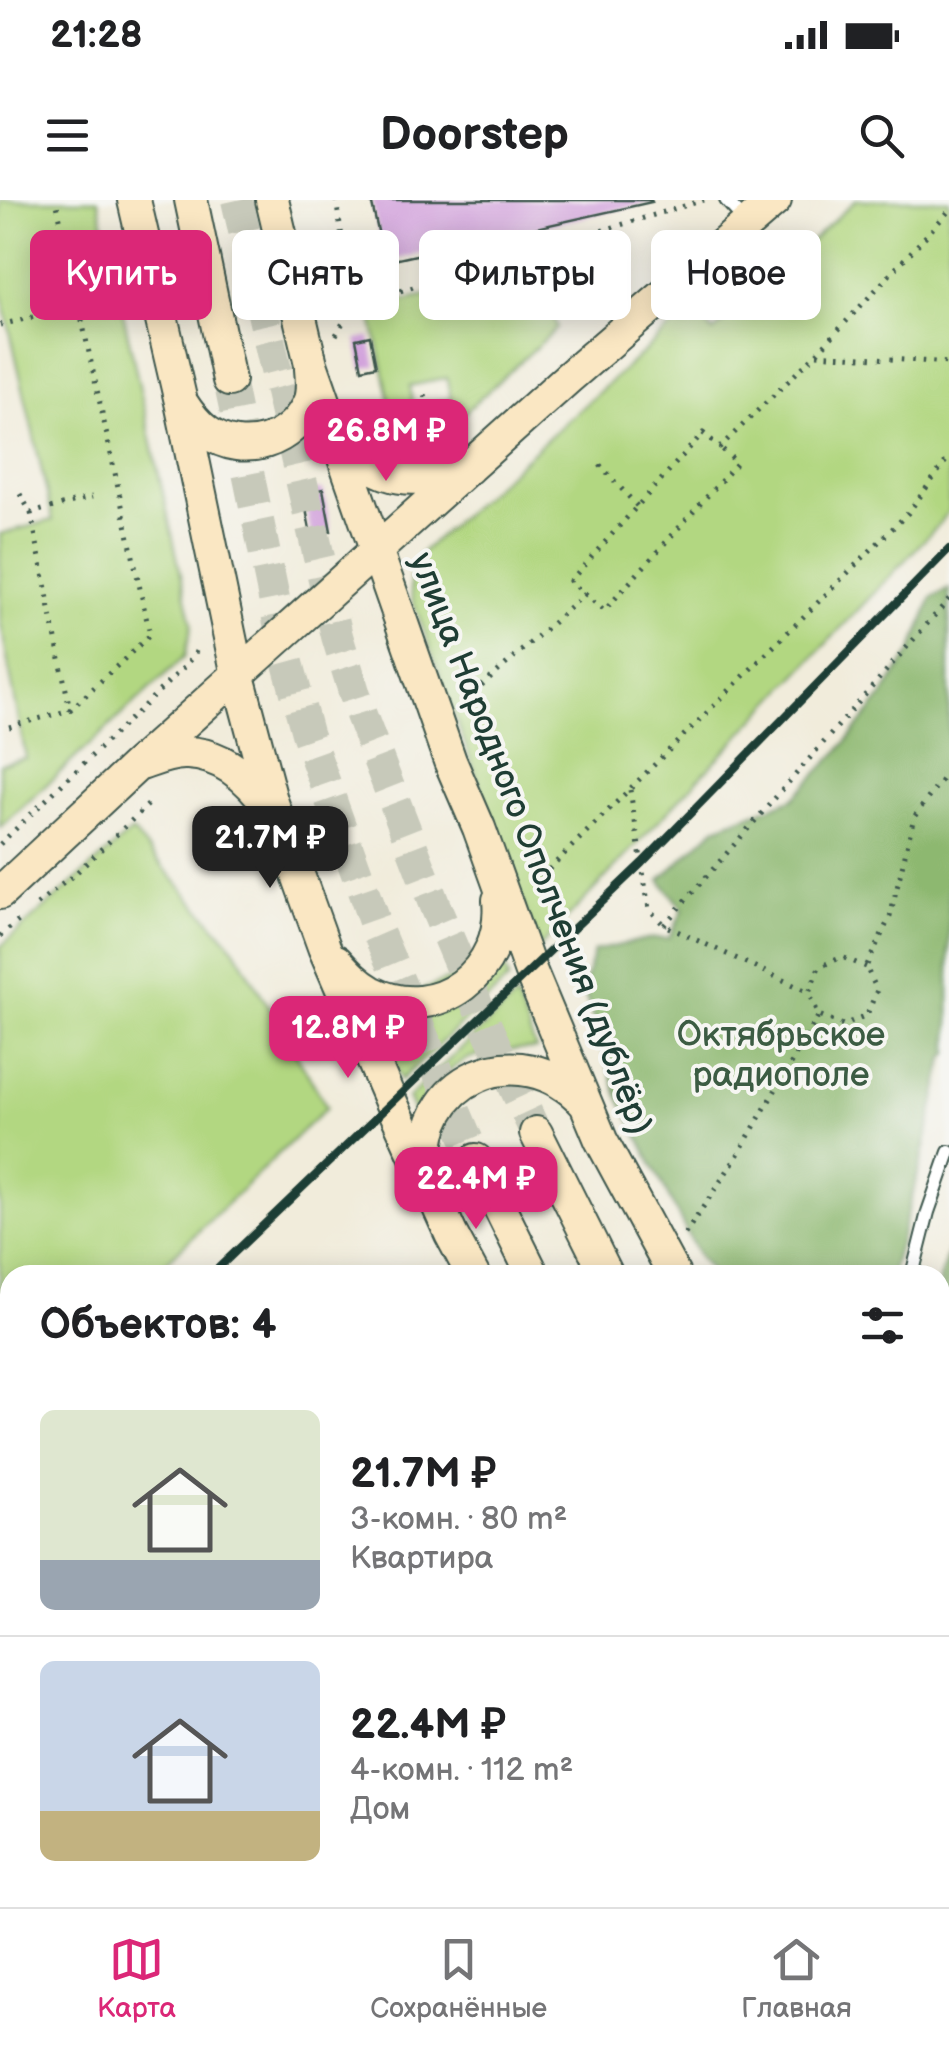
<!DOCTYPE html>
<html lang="ru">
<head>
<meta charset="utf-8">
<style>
	body { margin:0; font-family:"Balsamiq Sans",sans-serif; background:#f2f2f2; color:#202124; height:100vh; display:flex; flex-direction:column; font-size:38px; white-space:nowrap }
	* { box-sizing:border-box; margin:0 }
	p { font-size:32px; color:#757577 }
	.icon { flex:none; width:55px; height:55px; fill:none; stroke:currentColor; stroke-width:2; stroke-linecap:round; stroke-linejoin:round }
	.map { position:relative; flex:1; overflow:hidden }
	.drawer { position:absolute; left:0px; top:1065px; width:950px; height:642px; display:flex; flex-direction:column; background:#fff; border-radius:30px 30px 0 0; box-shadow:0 5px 25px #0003 }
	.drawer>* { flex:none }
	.top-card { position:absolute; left:30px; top:30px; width:890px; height:90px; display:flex; gap:20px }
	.price { position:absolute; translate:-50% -85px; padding:0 22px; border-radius:20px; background:#db2777; color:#fff; font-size:32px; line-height:65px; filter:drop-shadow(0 2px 5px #0008) }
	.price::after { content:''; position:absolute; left:50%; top:60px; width:30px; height:22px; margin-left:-15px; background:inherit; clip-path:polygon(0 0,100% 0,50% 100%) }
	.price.active { background:#222; color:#fff }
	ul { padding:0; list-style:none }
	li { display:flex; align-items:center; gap:30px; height:250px; padding:0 40px }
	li+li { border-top:2px solid #e0e0e0 }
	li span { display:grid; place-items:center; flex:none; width:280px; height:200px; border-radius:15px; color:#555 }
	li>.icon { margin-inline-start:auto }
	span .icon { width:120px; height:120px; fill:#fffc; stroke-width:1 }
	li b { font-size:42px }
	h2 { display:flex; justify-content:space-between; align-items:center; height:120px; padding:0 40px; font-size:42px }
	.tag { padding:0 35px; border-radius:15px; background:#fff; box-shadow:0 5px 25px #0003; font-size:35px; line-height:90px }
	.tag.active { background:#db2777; color:#fff }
	.status { display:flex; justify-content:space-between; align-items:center; height:70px; padding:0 50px; background:#fff; direction:ltr }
	.status svg { height:28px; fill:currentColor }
	header { display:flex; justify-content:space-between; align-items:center; height:130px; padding:0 40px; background:#fff; font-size:45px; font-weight:800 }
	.tabs { display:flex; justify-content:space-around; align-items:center; height:140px; border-top:2px solid #e0e0e0; background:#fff; font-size:28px; color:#757577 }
	.tabs a { display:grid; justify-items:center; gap:5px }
	.tabs .active { color:#db2777 }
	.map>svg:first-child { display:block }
	.industrial { fill:#cdbed2 }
	.green { fill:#b2d781; stroke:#688a5a; stroke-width:2.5 }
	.forest { fill:#8db86f; stroke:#567a52; stroke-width:2.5 }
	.building { fill:#d2a2dc }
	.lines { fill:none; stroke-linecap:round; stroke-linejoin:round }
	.secondary-tunnel { stroke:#c7c9ba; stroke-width:32; stroke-dasharray:32 16; stroke-linecap:butt }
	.lane-casing { stroke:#3e574d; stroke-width:16 }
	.secondary-casing { stroke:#3e574d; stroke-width:36 }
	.path { stroke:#3e574d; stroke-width:5; stroke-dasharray:2.5 8; stroke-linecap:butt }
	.lane { stroke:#fff; stroke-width:12 }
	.secondary { stroke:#fae7c3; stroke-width:32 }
	.rail { stroke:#1f3d34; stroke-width:8 }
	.labels { text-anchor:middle; stroke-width:8; stroke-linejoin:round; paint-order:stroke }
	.street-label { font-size:35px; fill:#1f3d34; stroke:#f6f6f2 }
	.park-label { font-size:35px; fill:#3c5c43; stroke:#f6f6f2 }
</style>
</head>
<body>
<div class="status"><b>21:28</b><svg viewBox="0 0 49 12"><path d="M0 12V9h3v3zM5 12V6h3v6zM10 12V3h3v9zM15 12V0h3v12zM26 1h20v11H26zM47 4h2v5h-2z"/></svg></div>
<header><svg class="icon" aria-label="menu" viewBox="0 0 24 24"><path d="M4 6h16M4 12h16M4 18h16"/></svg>Doorstep<svg class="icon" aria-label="search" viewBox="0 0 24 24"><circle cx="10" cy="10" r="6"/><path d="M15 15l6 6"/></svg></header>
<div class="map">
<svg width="949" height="1707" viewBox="0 0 949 1707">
	<rect width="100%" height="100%" fill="#f6f6f2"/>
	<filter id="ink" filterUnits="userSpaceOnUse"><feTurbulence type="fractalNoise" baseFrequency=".01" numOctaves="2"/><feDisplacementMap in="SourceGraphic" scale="20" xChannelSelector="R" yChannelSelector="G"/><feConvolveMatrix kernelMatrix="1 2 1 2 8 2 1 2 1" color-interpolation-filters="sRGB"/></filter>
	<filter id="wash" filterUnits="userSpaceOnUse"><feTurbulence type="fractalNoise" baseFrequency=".0048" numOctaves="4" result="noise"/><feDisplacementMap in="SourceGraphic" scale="40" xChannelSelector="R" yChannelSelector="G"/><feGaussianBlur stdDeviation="2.25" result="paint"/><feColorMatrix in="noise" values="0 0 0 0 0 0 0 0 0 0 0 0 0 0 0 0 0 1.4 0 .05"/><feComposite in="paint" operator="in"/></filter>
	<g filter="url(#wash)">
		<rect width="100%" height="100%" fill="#f1ecdb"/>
		<path class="industrial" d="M10,1121v91l-10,9v-91z"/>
		<path class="green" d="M0,0h98l94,424 -7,32 -185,172v-64l26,-6 -26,-138v-86l53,-14 -53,-233z
			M856,0h93v310l-8,12 -402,426 -125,-344c-7,-22 -4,-36 10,-54l268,-242 21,24z
			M539,72l18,56 -119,109 -7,-34 20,-4 -4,-21 -37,8 3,20 10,-1 9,43 -31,5 -31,-145z
			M132,631l103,118 92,158 -174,168h-143v46l-10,9v-383z
			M501,759l8,20 -108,101 -30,-70z
			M516,797l20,52c-44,2 -72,0 -102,38 -7,8 -13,19 -19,26l-7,-15z
			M597,1698h83l-13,9h-63z"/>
		<path class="forest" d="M949,389v464l-5,6 -19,89 -34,127h-177l-15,-18 -81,-161 -35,-108 11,-37 53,-12 22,-1 14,-28 -23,-30 55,-52 77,-29 47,-48 43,-54 30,-47 20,-52z
			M949,1048v253l-9,4v-226z"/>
		<g id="blocks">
			<path class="building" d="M371,0h280l1,2 -267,60z
				M370,136l6,30 -14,3 -6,-30z
				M323,289l8,42 -20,4 -8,-42z
				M10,1173v39l-10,9v-39z
				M0,1415h10v94l-10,9z
				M10,1680v18h59l-10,9h-59v-18z"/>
		</g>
	</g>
	<g filter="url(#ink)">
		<use href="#blocks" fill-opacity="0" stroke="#3e574d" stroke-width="2.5"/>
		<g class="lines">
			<path class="secondary-tunnel" d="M237,0l100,436 24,79 75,194 47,110 53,114
				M229,180l56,272 22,81 70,197 99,230"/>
			<g class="lane-casing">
				<path id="lane" d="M726,0l21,23
					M912,1075l16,-63 21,-60
					M940,1341l9,-1
					M0,1640l10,-9
					M254,1698l9,9
					M452,1698l8,9
					M754,1704l3,3
					M115,1707l10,-9
					M299,1707l11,-9"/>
			</g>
			<g class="secondary-casing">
				<path id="secondary" d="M134,0l47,202 57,274 33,124 53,147 67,155 60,132 22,41
					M191,0l38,180
					M272,0l39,164 139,397 29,67 51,142 71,170 73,135
					M181,202c7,11 15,22 26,30 36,26 87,10 103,-32 3,-10 2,-21 1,-31
					M341,241c41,44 72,42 127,27
					M141,564c14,-5 30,-12 46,-11 36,1 63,26 83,54
					M0,693l136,-127 432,-388 207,-178
					M336,761c11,12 21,23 35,31 67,34 135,-22 128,-92
					M536,933l71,142
					M476,960l57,115
					M428,973c-14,-95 92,-140 156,-71
					M940,1477l9,11
					M940,1573l9,11
					M940,1676l9,10
					M890,1698l8,9"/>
			</g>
			<path class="path" d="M336,0l17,105
				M0,125l79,-19
				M336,135l17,-30 351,-105
				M817,154l132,9
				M425,195l10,48
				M600,265l37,41
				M20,294l11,19 61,-16
				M31,313l39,197
				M585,394l19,17 133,-148 -17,-16
				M466,500l119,-106 -15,-13 133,-148 17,14 96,-93 133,-143
				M9,527l61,-17 80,-75 -94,-435
				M630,590l19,119 15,16 145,67
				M0,644l183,-176 12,-14 3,-10
				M534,684l374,-371 41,-56
				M37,705l40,-33 76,-72
				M664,725l285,-326
				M0,736l21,-17
				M866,767l-24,-10 -23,10 -10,25 10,23 24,10 24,-10 10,-25 -11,-23 24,-50 24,-100 35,-47
				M685,1034l51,-76 83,-143
				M815,1698l8,9
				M682,1707l12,-9"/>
			<use href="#lane" class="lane"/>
			<use href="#secondary" class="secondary"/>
			<path class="rail" d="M211,1075l431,-412 307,-314
				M0,1278l10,-9"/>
		</g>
	</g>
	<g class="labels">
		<g class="street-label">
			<text transform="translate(532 643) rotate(69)" y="12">улица Народного Ополчения (дублёр)</text>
		</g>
		<g class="park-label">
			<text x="781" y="846">Октябрьское<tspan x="781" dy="40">радиополе</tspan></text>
		</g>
	</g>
</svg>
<b class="price" style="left:386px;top:284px">26.8M ₽</b>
<b class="price active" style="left:270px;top:691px">21.7M ₽</b>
<b class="price" style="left:348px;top:881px">12.8M ₽</b>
<b class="price" style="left:476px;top:1032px">22.4M ₽</b>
<div class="top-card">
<a class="tag active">Купить</a>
<a class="tag">Снять</a>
<a class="tag">Фильтры</a>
<a class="tag">Новое</a>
</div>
<section class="drawer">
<h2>Объектов: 4<svg class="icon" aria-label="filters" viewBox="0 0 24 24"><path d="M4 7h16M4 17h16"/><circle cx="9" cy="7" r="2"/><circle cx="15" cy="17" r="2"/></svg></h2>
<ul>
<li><span style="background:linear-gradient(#dfe7d0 75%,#9aa5b1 0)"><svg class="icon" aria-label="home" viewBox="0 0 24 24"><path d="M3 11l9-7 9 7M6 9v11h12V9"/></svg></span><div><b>21.7M ₽</b><p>3-комн. · 80 m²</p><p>Квартира</p></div></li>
<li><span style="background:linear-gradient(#c9d6e8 75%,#c2b280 0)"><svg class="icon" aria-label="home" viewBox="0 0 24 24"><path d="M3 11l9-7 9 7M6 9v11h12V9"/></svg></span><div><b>22.4M ₽</b><p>4-комн. · 112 m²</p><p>Дом</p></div></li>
</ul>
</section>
</div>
<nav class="tabs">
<a class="active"><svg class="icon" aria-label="map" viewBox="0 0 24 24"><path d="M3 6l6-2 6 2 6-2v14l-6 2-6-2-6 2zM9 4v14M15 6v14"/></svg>Карта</a>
<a><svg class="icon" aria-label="saved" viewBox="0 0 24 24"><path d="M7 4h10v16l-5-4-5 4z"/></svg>Сохранённые</a>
<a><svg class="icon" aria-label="home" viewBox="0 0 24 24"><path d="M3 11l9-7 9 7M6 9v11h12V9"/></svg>Главная</a>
</nav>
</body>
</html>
